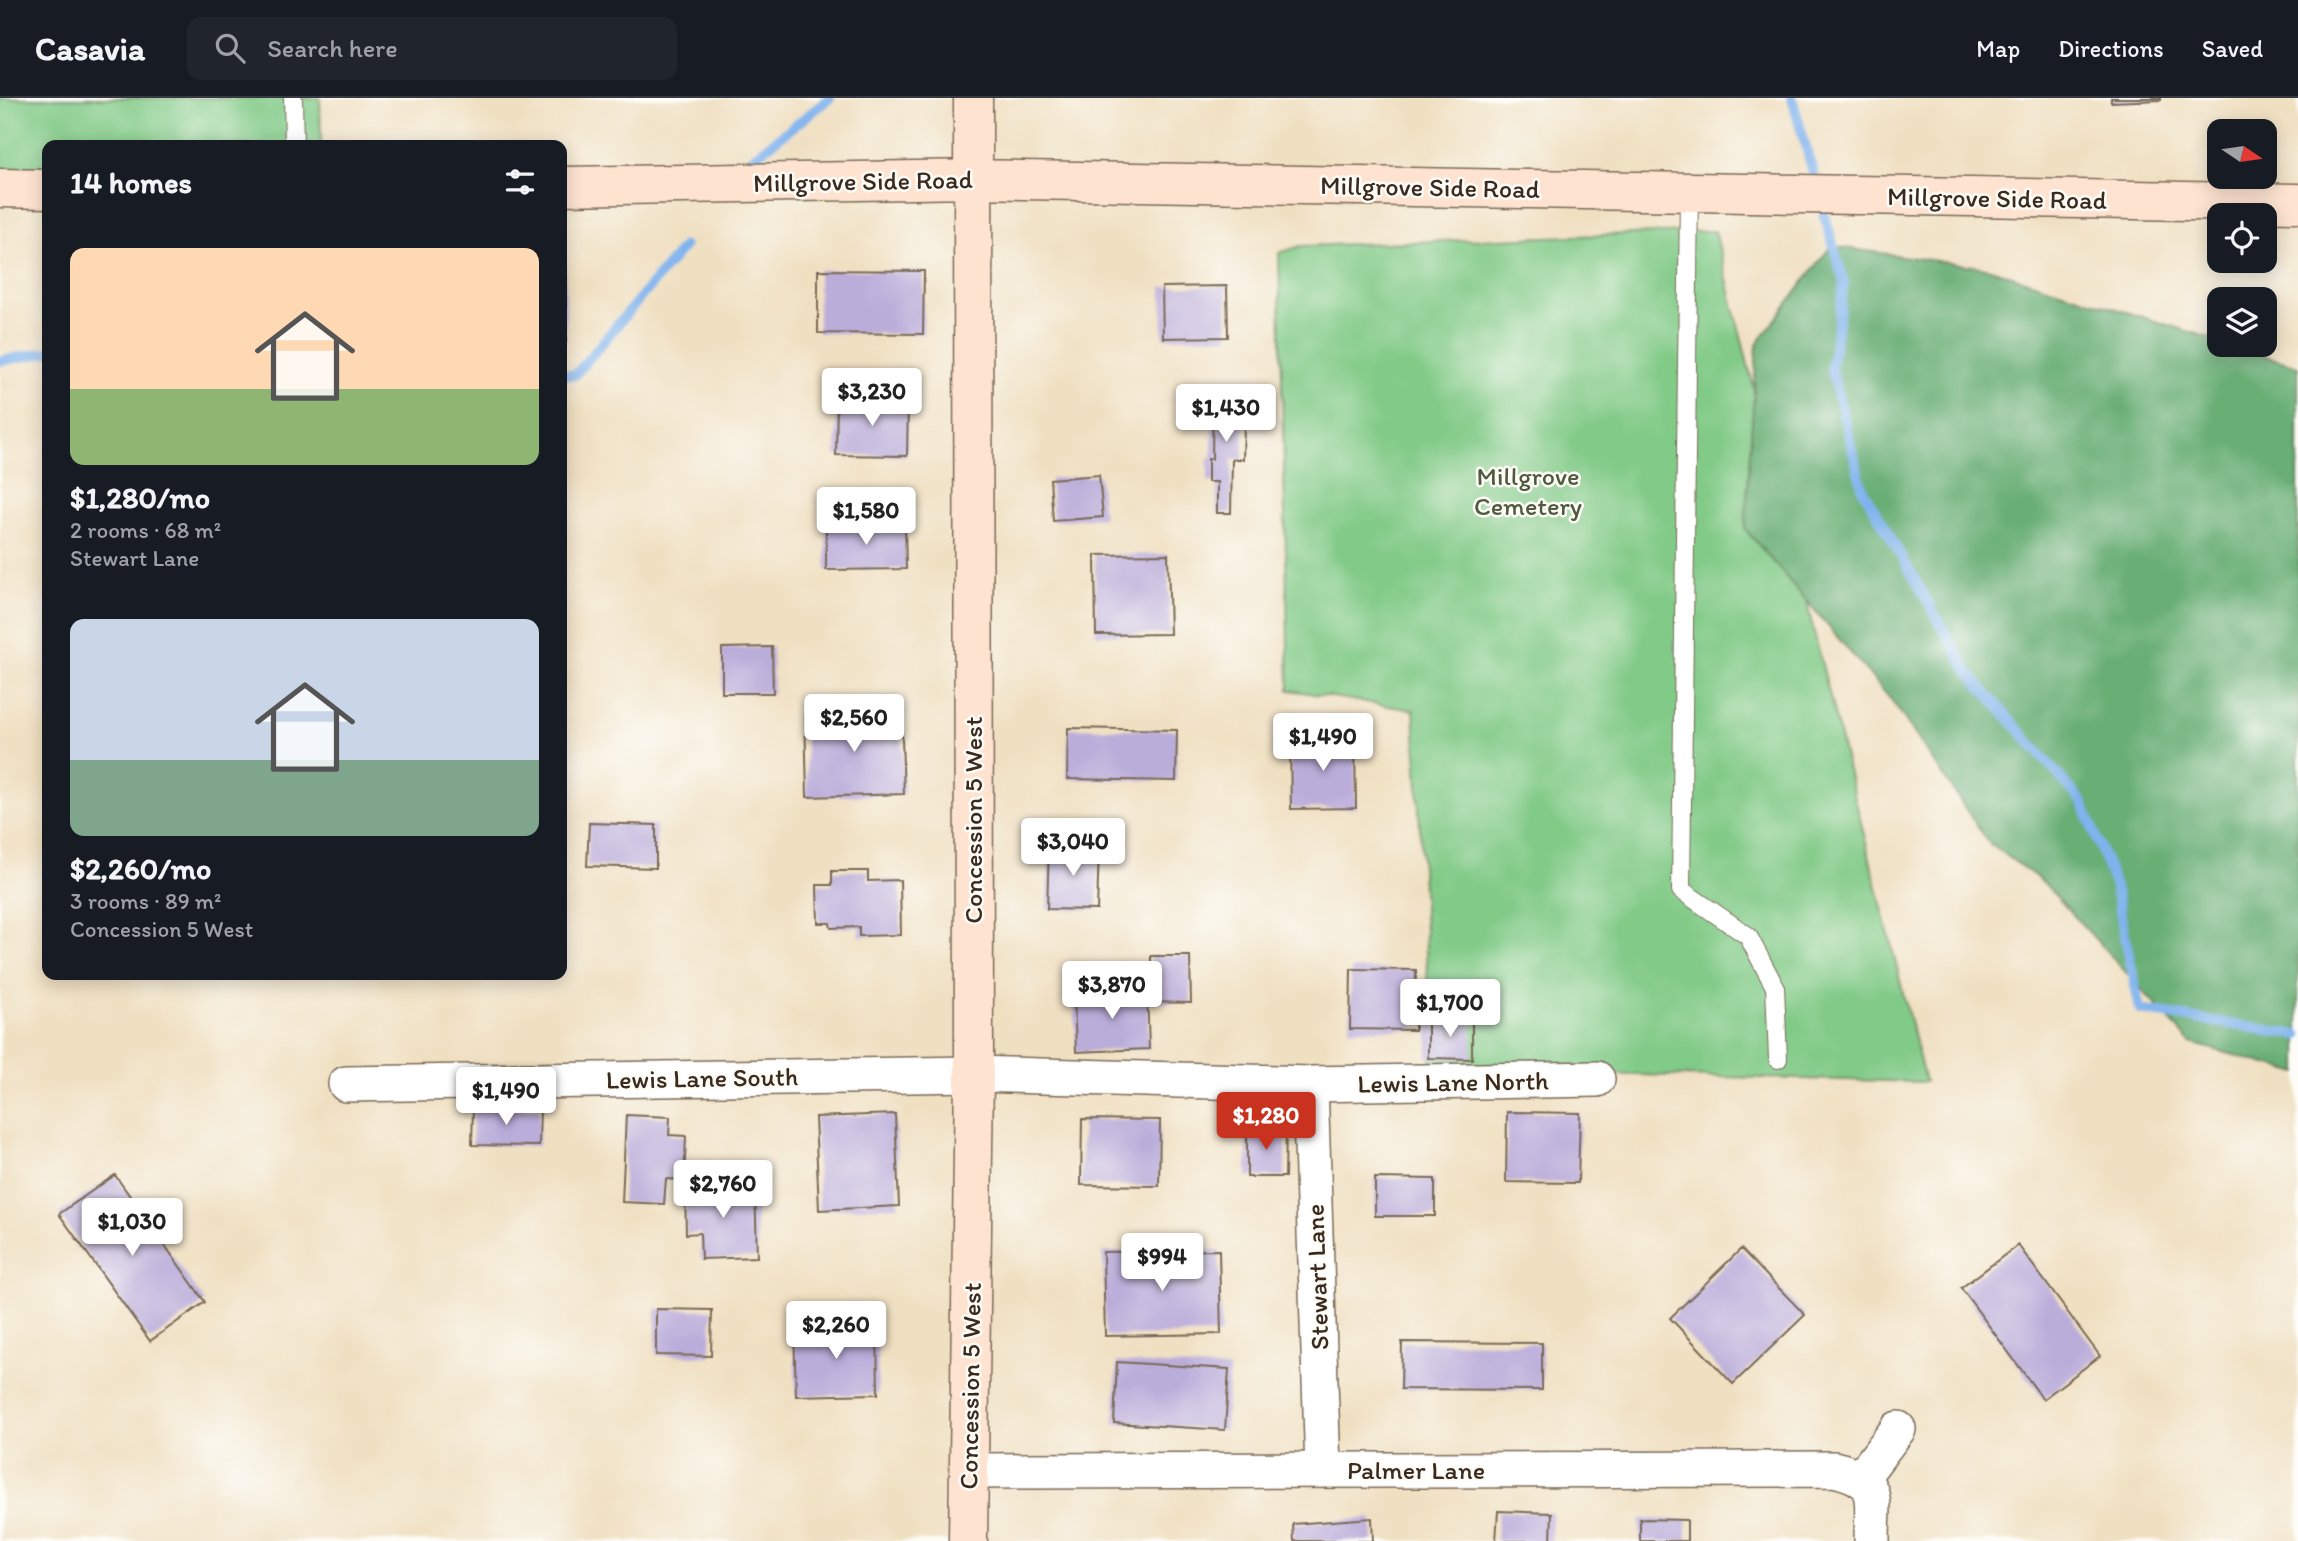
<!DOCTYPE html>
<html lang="en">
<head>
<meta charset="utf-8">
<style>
	body { margin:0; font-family:Itim,sans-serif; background:#20242c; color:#f1f3f6; height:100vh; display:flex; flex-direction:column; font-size:26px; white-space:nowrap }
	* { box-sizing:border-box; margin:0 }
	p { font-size:23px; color:#9ea1a6 }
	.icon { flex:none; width:38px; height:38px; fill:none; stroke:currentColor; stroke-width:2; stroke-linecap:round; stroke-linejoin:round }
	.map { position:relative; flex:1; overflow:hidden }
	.sheet { position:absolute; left:42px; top:42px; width:525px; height:840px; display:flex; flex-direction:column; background:#171b24; border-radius:14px; box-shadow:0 4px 18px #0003 }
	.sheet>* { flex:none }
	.needle { width:46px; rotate:103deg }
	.tools { position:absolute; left:2207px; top:21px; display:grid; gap:14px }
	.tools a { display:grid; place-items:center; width:70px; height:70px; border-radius:14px; background:#171b24; box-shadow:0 4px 18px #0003; font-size:35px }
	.price { position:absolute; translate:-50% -60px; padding:0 16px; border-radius:7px; background:#fff; color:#222; font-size:23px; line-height:46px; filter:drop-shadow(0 2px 4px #0008) }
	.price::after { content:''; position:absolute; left:50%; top:42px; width:21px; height:16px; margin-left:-10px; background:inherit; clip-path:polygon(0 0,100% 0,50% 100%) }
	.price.selected { background:#c8321e; color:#fff }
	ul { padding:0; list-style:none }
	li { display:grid; align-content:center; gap:14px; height:371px; padding:0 28px }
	li span { display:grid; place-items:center; height:217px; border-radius:14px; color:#555 }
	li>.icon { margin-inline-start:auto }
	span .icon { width:126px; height:126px; fill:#fffc; stroke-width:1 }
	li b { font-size:30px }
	h2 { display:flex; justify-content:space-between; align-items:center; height:84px; padding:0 28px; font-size:30px }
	header { display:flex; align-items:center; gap:42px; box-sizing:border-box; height:98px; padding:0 35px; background:#171b24; border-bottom:2px solid #363941 }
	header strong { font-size:33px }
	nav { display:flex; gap:38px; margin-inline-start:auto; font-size:24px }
	.search { width:490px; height:63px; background:#20242c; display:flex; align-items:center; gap:18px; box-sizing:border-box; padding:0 24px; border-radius:14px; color:#9ea1a6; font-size:26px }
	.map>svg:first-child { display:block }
	.green { fill:#81ca87; stroke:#5e7a52; stroke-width:2 }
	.forest { fill:#68ae74; stroke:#526c49; stroke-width:2 }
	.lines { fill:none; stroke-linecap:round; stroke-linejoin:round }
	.stream { stroke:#80b3ed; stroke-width:10 }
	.building { fill:#bbadda }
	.service-casing { stroke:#7a6a57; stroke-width:20 }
	.minor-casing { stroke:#7a6a57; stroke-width:38 }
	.secondary-casing { stroke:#7a6a57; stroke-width:41 }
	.service { stroke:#fff; stroke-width:18 }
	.minor { stroke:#fff; stroke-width:35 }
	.secondary { stroke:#fee3d1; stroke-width:38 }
	.labels { text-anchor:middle; stroke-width:5; stroke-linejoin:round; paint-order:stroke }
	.street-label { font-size:26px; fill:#3b2a1e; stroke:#fdfcf7 }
	.park-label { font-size:26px; fill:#505a3e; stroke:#fdfcf7 }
</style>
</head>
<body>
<header>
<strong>Casavia</strong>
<div class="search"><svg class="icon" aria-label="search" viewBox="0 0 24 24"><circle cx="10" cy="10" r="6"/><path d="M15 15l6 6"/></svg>Search here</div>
<nav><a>Map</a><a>Directions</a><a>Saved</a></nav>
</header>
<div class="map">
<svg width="2298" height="1443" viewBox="0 0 2298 1443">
	<rect width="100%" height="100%" fill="#fdfcf7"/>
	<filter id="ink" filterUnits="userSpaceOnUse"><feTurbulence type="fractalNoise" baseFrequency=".0143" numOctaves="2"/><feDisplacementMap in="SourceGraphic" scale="14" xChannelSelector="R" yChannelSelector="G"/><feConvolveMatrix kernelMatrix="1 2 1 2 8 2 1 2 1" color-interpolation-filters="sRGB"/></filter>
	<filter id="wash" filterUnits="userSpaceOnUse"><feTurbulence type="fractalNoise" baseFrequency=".00686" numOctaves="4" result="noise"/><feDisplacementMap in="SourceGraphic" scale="28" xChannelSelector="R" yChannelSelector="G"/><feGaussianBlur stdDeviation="1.57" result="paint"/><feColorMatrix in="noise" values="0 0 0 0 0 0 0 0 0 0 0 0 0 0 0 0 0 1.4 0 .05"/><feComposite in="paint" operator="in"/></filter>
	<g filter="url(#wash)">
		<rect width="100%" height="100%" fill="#f0e0c2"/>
		<path class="green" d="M0,0h320l1,47h-274v51h-47z
			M1715,133l210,851 -493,-12 -18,-360 -125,-20 -10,-437 22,-7z"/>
		<path class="forest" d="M1831,148l156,22 232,73v4h11l68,21v707l-107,-30 -148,-161 -54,-39 -96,-141 -148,-173 12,-185z"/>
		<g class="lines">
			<path class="stream" d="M1792,0l25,88
				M754,59l76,-59
				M1821,104l23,81 -13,86 32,121 106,183 114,130 32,84 25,123 158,25
				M0,263l47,-9
				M562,276l13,1 109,-129"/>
		</g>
		<g id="blocks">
			<path class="building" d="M2111,0h50v2l-50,2z
				M562,158h3l1,85h-4z
				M818,172l106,1 -1,63 -105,-1z
				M1227,188l1,51 -65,1 -1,-51z
				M1213,294h32l-2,67h-11l-1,54h-14v-31h-9v-23h4z
				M837,302l71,1 -1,55 -71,-1z
				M1099,377l4,42 -50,4 -3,-42z
				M905,426l1,45 -80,1v-45z
				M1168,456l2,80 -74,1 -1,-80z
				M772,549l1,46h-51v-45z
				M901,613l3,83 -97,3 -2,-84z
				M1068,630l109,2 -1,51 -109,-2z
				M1355,640l1,70 -65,1 -1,-70z
				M589,725l67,2v43l-69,-2z
				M1049,748l50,2 -2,62 -50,-1z
				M832,773h36v10l32,-1 1,55 -42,1v-9l-28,1 -1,-5h-12l-1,-38h15z
				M1151,858h39l1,47 -40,-1z
				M1351,871l65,1 -1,60 -65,-1z
				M1147,892l2,59 -73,3 -2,-59z
				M1428,922l44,1v38l-44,-1z
				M473,1009l67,2 -1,37 -67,-1z
				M1507,1014l73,1 -2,70 -72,-1z
				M895,1016l4,92 -80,4 -4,-93z
				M626,1017l44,2 -1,18 17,1 -2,44 -18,-1 -2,25 -42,-2z
				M1082,1021l78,1 -1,66 -78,-1z
				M1247,1029l39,1 -1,49h-38z
				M115,1077l90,127 -55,39 -91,-127z
				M1375,1080l60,1v37h-60z
				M755,1086l2,73 -56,2 -1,-26 -14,1 -1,-45 14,-4z
				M2018,1147l82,111 -57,43 -82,-111z
				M1741,1151l64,66 -72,69 -63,-66z
				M1219,1152l2,84 -116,2 -2,-84z
				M656,1211l56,1 -1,46 -55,-1z
				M877,1228l1,68 -82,2 -2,-68z
				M1402,1244l140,1v47l-141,-1z
				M1117,1264l112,7 -4,61 -111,-7z
				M1498,1413l54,2 -1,28h-55z
				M1372,1420l1,23h-79l-1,-17z
				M1640,1421l47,1v21h-47z"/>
		</g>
	</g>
	<g filter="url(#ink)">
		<use href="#blocks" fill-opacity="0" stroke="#7a6a57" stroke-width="2"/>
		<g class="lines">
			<g class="service-casing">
				<path id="service" d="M293,0l1,47
					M1689,94l-8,698 67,46 27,51 3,72"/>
			</g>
			<g class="minor-casing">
				<path id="minor" d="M346,986l628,-10 336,10 287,-5
					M1310,986l13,386
					M969,1373l865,-2c48,11 38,30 38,72
					M1861,1380l37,-49"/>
			</g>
			<g class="secondary-casing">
				<path id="secondary" d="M562,88l411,-7 1325,24
					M0,90l47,1
					M968,1443l6,-467 -1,-976"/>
			</g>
			<use href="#service" class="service"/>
			<use href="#minor" class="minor"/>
			<use href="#secondary" class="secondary"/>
		</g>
	</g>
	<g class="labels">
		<g class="street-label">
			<text transform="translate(863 83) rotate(-1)" y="9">Millgrove Side Road</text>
			<text transform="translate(1430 89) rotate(1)" y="9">Millgrove Side Road</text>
			<text transform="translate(1997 100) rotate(1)" y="9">Millgrove Side Road</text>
			<text transform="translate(973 722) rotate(-90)" y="9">Concession 5 West</text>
			<text transform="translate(702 980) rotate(-1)" y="9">Lewis Lane South</text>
			<text transform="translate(1453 984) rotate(-1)" y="9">Lewis Lane North</text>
			<text transform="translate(1317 1179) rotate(-92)" y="9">Stewart Lane</text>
			<text transform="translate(970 1288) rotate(-89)" y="9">Concession 5 West</text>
			<text x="1416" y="1381">Palmer Lane</text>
		</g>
		<g class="park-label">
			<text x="1528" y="387">Millgrove<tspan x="1528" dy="30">Cemetery</tspan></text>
		</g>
	</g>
</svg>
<div class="tools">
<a><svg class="needle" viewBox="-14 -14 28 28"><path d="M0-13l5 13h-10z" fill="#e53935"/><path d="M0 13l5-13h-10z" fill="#9ea1a6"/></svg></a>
<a><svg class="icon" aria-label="locate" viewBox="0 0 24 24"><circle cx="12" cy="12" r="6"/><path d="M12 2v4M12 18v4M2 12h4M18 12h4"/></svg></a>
<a><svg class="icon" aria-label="layers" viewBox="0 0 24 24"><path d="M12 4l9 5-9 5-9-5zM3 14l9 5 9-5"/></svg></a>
</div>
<b class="price" style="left:872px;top:330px">$3,230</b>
<b class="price" style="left:1226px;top:346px">$1,430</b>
<b class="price" style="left:866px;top:449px">$1,580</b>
<b class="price" style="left:854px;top:656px">$2,560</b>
<b class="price" style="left:1323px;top:675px">$1,490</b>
<b class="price" style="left:1073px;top:780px">$3,040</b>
<b class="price" style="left:1112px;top:923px">$3,870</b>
<b class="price" style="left:1450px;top:941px">$1,700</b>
<b class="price" style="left:506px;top:1029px">$1,490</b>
<b class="price selected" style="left:1266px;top:1054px">$1,280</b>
<b class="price" style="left:723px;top:1122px">$2,760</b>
<b class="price" style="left:132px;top:1160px">$1,030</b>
<b class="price" style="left:1162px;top:1195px">$994</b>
<b class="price" style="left:836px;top:1263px">$2,260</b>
<section class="sheet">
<h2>14 homes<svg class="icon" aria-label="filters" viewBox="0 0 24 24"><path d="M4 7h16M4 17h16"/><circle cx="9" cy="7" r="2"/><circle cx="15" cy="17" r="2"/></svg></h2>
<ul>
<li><span style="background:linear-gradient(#ffd9b3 65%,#8fb573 0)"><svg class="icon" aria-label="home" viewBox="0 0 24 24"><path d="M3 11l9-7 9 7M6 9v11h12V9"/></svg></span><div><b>$1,280/mo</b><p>2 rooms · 68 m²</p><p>Stewart Lane</p></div></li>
<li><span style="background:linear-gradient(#c9d6e8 65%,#7fa58c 0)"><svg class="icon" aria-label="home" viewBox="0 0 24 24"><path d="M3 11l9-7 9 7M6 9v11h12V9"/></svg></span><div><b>$2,260/mo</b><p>3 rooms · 89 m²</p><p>Concession 5 West</p></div></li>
</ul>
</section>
</div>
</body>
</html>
